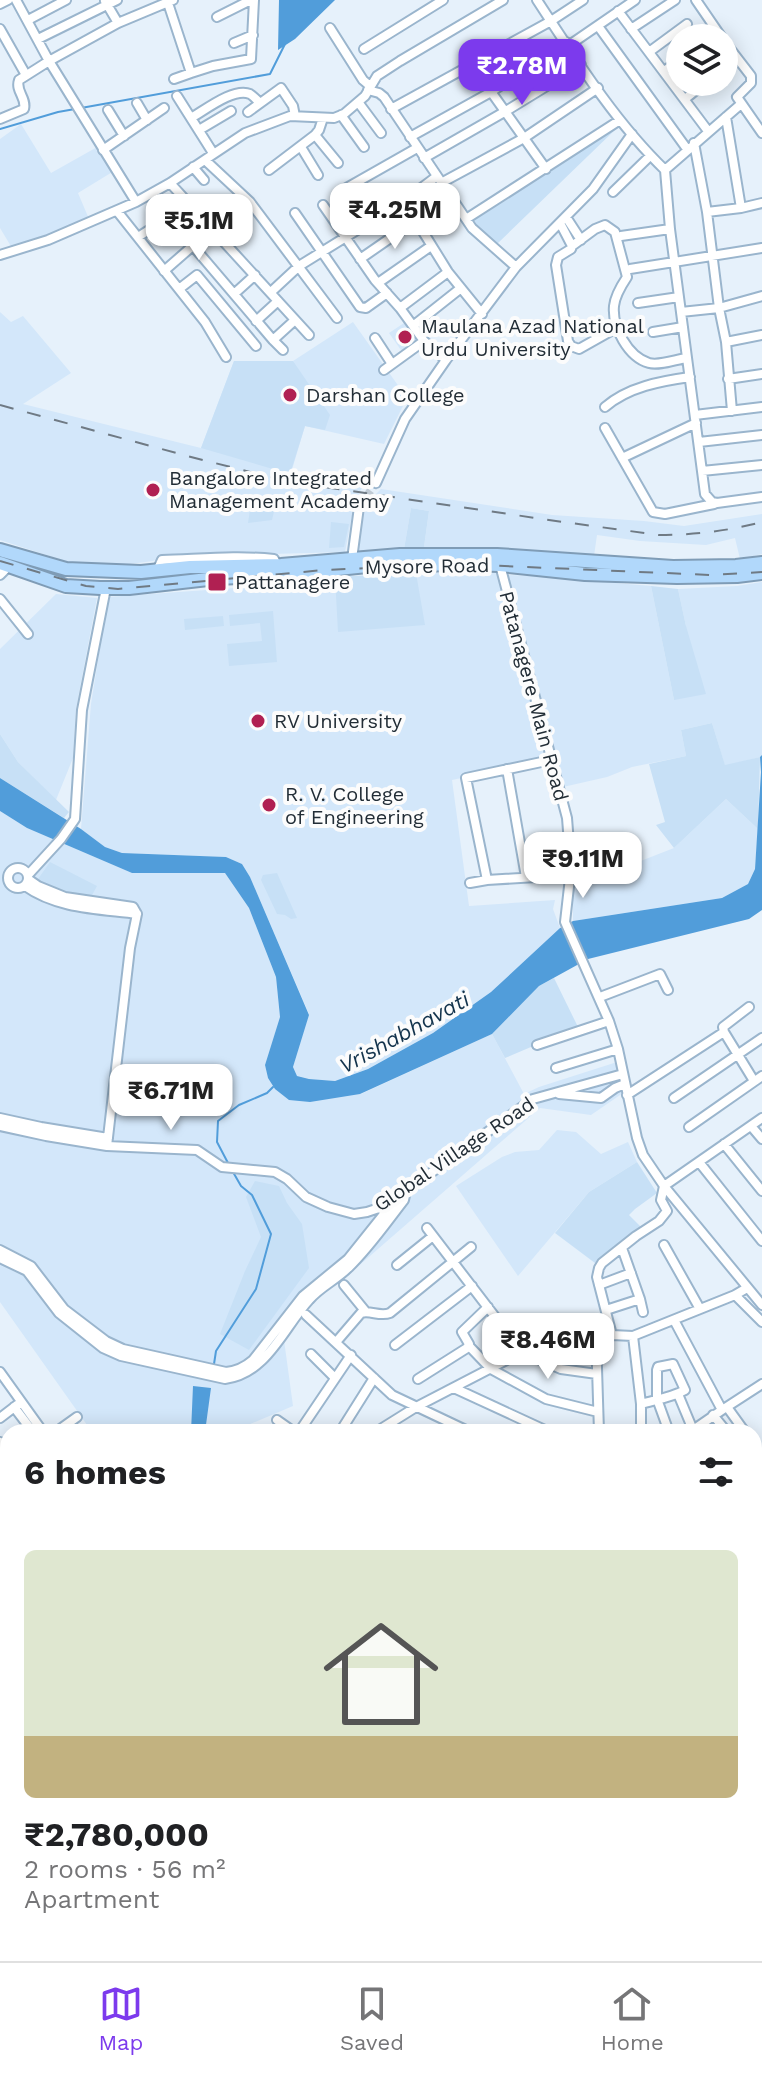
<!DOCTYPE html>
<html lang="en">
<head>
<meta charset="utf-8">
<style>
	body { margin:0; font-family:"Work Sans",sans-serif; background:#f6f6f6; color:#202124; height:100vh; display:flex; flex-direction:column; font-size:30px; white-space:nowrap }
	* { box-sizing:border-box; margin:0 }
	p { font-size:26px; color:#757577 }
	.icon { flex:none; width:44px; height:44px; fill:none; stroke:currentColor; stroke-width:2; stroke-linecap:round; stroke-linejoin:round }
	.map { position:relative; flex:1; overflow:hidden }
	.sheet { position:absolute; left:0px; top:1424px; width:762px; height:538px; display:flex; flex-direction:column; background:#fff; border-radius:24px 24px 0 0; box-shadow:0 4px 20px #0003 }
	.sheet>* { flex:none }
	.fabs { position:absolute; left:666px; top:24px; display:grid; gap:16px }
	.fabs a { display:grid; place-items:center; width:72px; height:72px; border-radius:50%; background:#fff; box-shadow:0 4px 20px #0003; font-size:40px }
	.price { position:absolute; translate:-50% -68px; padding:0 18px; border-radius:16px; background:#fff; color:#222; font-size:26px; line-height:52px; filter:drop-shadow(0 2px 4px #0008) }
	.price::after { content:''; position:absolute; left:50%; top:48px; width:24px; height:18px; margin-left:-12px; background:inherit; clip-path:polygon(0 0,100% 0,50% 100%) }
	.price.selected { background:#7c3aed; color:#fff }
	ul { padding:0; list-style:none }
	li { display:grid; align-content:center; gap:16px; height:424px; padding:0 24px }
	li span { display:grid; place-items:center; height:248px; border-radius:12px; color:#555 }
	li>.icon { margin-inline-start:auto }
	span .icon { width:144px; height:144px; fill:#fffc; stroke-width:1 }
	li b { font-size:34px }
	h2 { display:flex; justify-content:space-between; align-items:center; height:96px; padding:0 24px; font-size:34px }
	.menu { display:flex; justify-content:space-around; align-items:center; height:112px; border-top:2px solid #e0e0e0; background:#fff; font-size:22px; color:#757577 }
	.menu a { display:grid; justify-items:center; gap:4px }
	.menu .selected { color:#7c3aed }
	.map>svg:first-child { display:block }
	.built { fill:#d3e7fa }
	.green { fill:#c7e0f6 }
	.water { fill:#519dda }
	.lines { fill:none; stroke-linecap:round; stroke-linejoin:round }
	.stream { stroke:#519dda; stroke-width:2 }
	.minor-tunnel { stroke:#bfcad4; stroke-width:8; stroke-dasharray:8 4; stroke-linecap:butt }
	.minor-casing { stroke:#9ab5cd; stroke-width:12 }
	.highway-casing { stroke:#7f9cb6; stroke-width:16 }
	.minor { stroke:#fff; stroke-width:8 }
	.highway { stroke:#b1d8fb; stroke-width:12 }
	.rail { stroke:#6f7a84; stroke-width:2; stroke-dasharray:14 14; stroke-linecap:butt }
	.poi-dot { fill:#b02052; stroke:#fcfcfc; stroke-width:3 }
	.labels { text-anchor:middle; stroke-width:8; stroke-linejoin:round; paint-order:stroke }
	.poi-label { font-size:20px; fill:#222d36; stroke:#fcfcfc; text-anchor:start }
	.street-label { font-size:20px; fill:#222d36; stroke:#fcfcfc }
	.water-label { font-size:22px; font-style:italic; fill:#13334c; stroke:#fcfcfc }
</style>
</head>
<body>
<div class="map">
<svg width="762" height="1961" viewBox="0 0 762 1961">
	<rect width="100%" height="100%" fill="#e6f1fb"/>
	<path class="built" d="M21,124l30,49 48,-27 15,25 -36,22 11,26 -40,17 -37,12 -12,-20v-89z
		M0,312l11,10 12,-6 48,57 -48,31 178,44 33,-87h59l60,-39 54,76 -23,46 -79,-18 -14,47 71,15 -7,12 -10,52 -182,5 -10,4 -38,5 -38,-1 -77,-25z
		M407,321l13,20 -17,12 -14,-20z
		M381,489l171,26 92,6 40,5 78,-12v40l-22,5 -5,-21 -29,7 -66,-4 -43,-6 -3,21 -170,-9 5,-36 -18,-3 -7,41 -47,3 9,-48z
		M498,572l47,188 -93,20 17,126 86,-6 -2,9 7,19 -69,64 -58,41 -65,36 -33,12 -26,-2 -12,-3 -4,-9 16,-53 -59,-137 -8,-13 -16,-7 -104,-4 -17,-6 -24,-18 10,-125 17,-107 168,-12v-5l140,-7z
		M507,575l27,1 117,10 23,114 12,-74 -8,-37 59,-3 25,-4v173l-2,2 -35,9 -13,-43 -31,7 5,26 -54,11 -25,10 -44,10z
		M56,594l41,4 -21,111 -3,49 -17,42 -38,-38 -18,-28v-85z
		M726,799l32,30 -3,40 -7,15 -26,14 -149,23v-42l60,-15 41,-16z
		M0,811l27,17 105,45h93l24,35 27,69 4,40 -15,48 3,13 93,16 131,-60 32,60 15,-7 78,-25 6,31 -32,22 -51,-7 -193,168 -33,24 -30,40 9,66 -45,19 3,7h-159l-92,-130z
		M557,1130l19,2 25,22 27,-12 9,20 -48,30 -71,84 -62,-90 46,-29 13,-5 24,-2z
		M762,1664v140l-6,16 -2,-2v-148z"/>
	<path class="green" d="M615,125l2,3 -120,116 -21,-20 -5,-12z
		M234,361h59l37,54 -5,15 -20,-4 -15,48 -89,-26z
		M252,496l25,3 -5,21 -24,3z
		M411,508l18,3 -5,36 -20,2z
		M331,522l18,2 -5,23 -15,1z
		M416,573l9,52 -87,7 -3,-55z
		M651,586l27,3 8,37 20,68 -32,6z
		M273,611l4,51 -48,4 -2,-22 35,-3 -2,-18 -30,3 -1,-11z
		M223,616l1,10 -39,4 -1,-11z
		M712,723l13,42 35,-8 -2,72 -32,-30 -52,49 -18,-23 9,-3 -16,-58 37,-8 -5,-26z
		M0,734l18,28 51,50 -5,6 -64,-40z
		M50,862l47,24 -6,11c-20,-2 -37,-6 -53,-18z
		M277,873l20,45 -6,1 -6,-4 -8,-1 -16,-34 2,-5z
		M554,978l24,49 -73,31 -13,-24 47,-48z
		M637,1162l20,31 -22,16 -6,6 14,14 -48,34 -40,-30 34,-41z
		M255,1181l24,5 8,17 15,21 7,44 -60,82 -29,-16 25,-63 16,-34 -15,-40z"/>
	<path class="water" d="M279,0h56l-40,39 -17,11z
		M762,755v155l-13,9 -161,40 -49,27 -47,48 -132,60 -50,8 -21,-2 -14,-11 -7,-11 -3,-13 15,-48 -4,-40 -27,-69 -24,-35h-93l-105,-45 -27,-17v-33l81,51 24,18 17,6 104,4 16,7 8,13 59,138 -16,52 4,9 12,3 26,2 33,-12 65,-36 58,-41 69,-64 13,-7 149,-23 26,-14 7,-15 6,-97 -1,-15z
		M193,1386l18,2 -6,44h-14z"/>
	<g class="lines">
		<path class="stream" d="M81,108l189,-34 15,-30
			M0,129l58,-17 17,-3
			M228,1163l-11,-21 1,-21 21,-16 28,-12 6,-6
			M214,1364l2,-13 40,-62 15,-55 -19,-39 -11,-9 -8,-14"/>
		<path class="minor-tunnel" d="M359,507l17,-24"/>
		<g class="minor-casing">
			<path id="minor" d="M537,0c38,58 78,122 128,170l5,59 35,265 7,8 5,1 45,-6
				M696,0l26,38
				M105,1l13,22
				M168,3l23,70 22,-7 38,-7 3,-59
				M0,4l8,-4
				M618,11l90,120
				M217,17l34,-17
				M28,20l38,-20
				M598,26l89,123
				M330,28l33,52 7,6
				M0,29l26,46
				M631,29l44,-29
				M38,39l79,-39
				M724,41l27,35v7l-14,14 25,36
				M234,43l19,-8
				M568,46l67,-46
				M364,49l79,-49
				M649,52l38,-28
				M472,65l74,104
				M664,71l16,-11
				M174,79l17,-6
				M368,90l11,3 5,4 88,131 44,39
				M177,96l36,57
				M685,99l21,-17
				M358,102l23,31
				M137,103l10,17
				M391,109l160,-88 32,-21
				M108,110l16,26
				M248,112l33,-24 12,18 2,10
				M341,115l23,32
				M726,117l15,91
				M191,118c14,-8 43,-31 59,-24 2,1 8,7 10,9
				M0,119l24,-10c3,-11 -9,-18 -5,-29l30,-19 -33,-61
				M199,130l32,-19
				M315,135l23,28
				M410,137l81,-45 75,-50
				M694,143l13,69 12,96 7,34 6,69
				M301,147l17,28
				M103,150l61,-42
				M424,158l82,-47 75,-46
				M205,160l45,42 87,116
				M193,167l11,13
				M269,170l46,-35 4,-5 4,-12
				M665,170l76,-66
				M170,183l139,152
				M441,183l83,-45 74,-50
				M343,190l74,-42
				M613,192l37,-36
				M404,201l44,71 34,42
				M136,202l-87,-141 69,-38 55,-23
				M323,205l52,75 25,28 48,-36
				M117,211l88,111 21,35
				M707,212l34,-4 21,-5
				M295,213l65,94 6,1 21,-15
				M566,217l15,23
				M466,219l154,-99
				M560,223l12,23
				M621,236l49,-7
				M138,237l28,-18h4l103,121 10,10
				M0,255l48,-15 88,-38 34,-19 75,-50 45,-17 44,2 10,-4 21,-18 12,-20 23,-15 103,-61
				M360,259l55,-38
				M630,269l132,-21
				M164,271l48,-42
				M378,283l53,-37
				M179,289l18,-14 59,71
				M271,292l28,-26 105,-65 32,-24
				M234,294l21,-19
				M638,303l41,-6
				M400,308l24,33 22,19
				M681,312l38,-4 43,-12
				M256,321l22,-20
				M413,326l48,-38
				M618,327l-39,22 -8,-3 -3,-5 -12,-76 2,-8 13,-8 1,-3 23,-17 10,-4 10,7 12,45c-6,9 -12,19 -13,29 -2,21 14,51 35,57 11,3 28,-4 38,-5
				M653,332l30,-5
				M375,338l17,26
				M273,340l22,-20
				M726,342l36,-7
				M384,370l40,-29
				M728,379l34,-5
				M605,407c23,-20 56,-26 85,-30
				M695,415l67,-8
				M605,428l48,84 12,2 49,-10
				M699,442l63,-7
				M622,458l74,-35
				M702,471l60,-6
				M376,483l29,-64 41,-59 70,-93 77,-78 39,-55
				M352,559l7,-52
				M500,565l67,253 4,51 -6,53 44,99 9,28 19,89 6,17 21,31 98,119
				M157,571l5,-11c37,-1 75,-5 112,-1l3,6
				M0,575l9,-9
				M0,599l28,35
				M551,760l-85,18 21,102 83,-5
				M507,769l19,108
				M8 878a10 10 0 1 1 20 0a10 10 0 1 1-20 0Z
				M28,875l33,-36 14,-20 7,-109 24,-122
				M28,879l10,7 27,11 68,10 4,7
				M470,883l17,-3
				M25,886c32,23 74,23 112,28
				M600,997l60,-23 8,16
				M724,1032l30,49
				M537,1045l72,-24
				M556,1068l62,-19
				M559,1094l42,4 14,-10 10,-4
				M627,1095l97,-63 -1,-5 26,-20
				M674,1098l88,-60
				M0,1118l41,9 67,11
				M0,1126l46,10 61,10 90,4 25,17 53,5 12,7 19,18 22,10 26,7 13,-2 12,-4 20,-12 134,-97 90,-25
				M751,1126l11,13
				M689,1127l73,-51
				M724,1144l38,47
				M107,1146l23,-198 7,-34
				M699,1162l63,79
				M427,1228l95,124 39,17 36,5
				M664,1245l36,64
				M0,1250l31,16 33,43 42,32 17,8 103,23c10,-1 19,-5 27,-12l50,-64 45,-37 48,-60
				M0,1258l27,13 32,42 44,35 18,8 104,23c42,-5 59,-52 84,-79 11,-13 27,-20 39,-32 21,-20 38,-45 56,-68l2,-9
				M397,1265l36,-29
				M344,1285l22,27
				M599,1285l32,-12
				M735,1295l27,27
				M640,1299l3,13
				M606,1310l34,-11 -18,-51
				M306,1315l86,80 78,37
				M674,1320l48,90 -29,20 -15,-36
				M612,1335l-15,-58 2,-9 3,-5 34,-27 23,-15 8,-10 -6,-11 3,-14 98,-68
				M596,1336l3,96
				M633,1336l8,68v28
				M337,1341l24,-28c9,-3 19,4 29,0l81,-66
				M395,1345l77,-59
				M469,1346l22,23 55,30 52,13
				M311,1354l24,24
				M0,1372l43,60
				M418,1379l49,-31 2,-4 -7,-12 26,-25
				M454,1388l95,44
				M641,1404c14,-4 32,-7 44,-14l-12,-26 -15,3 -1,3v29l12,33
				M14,1407l19,25
				M727,1407l18,25
				M722,1410l40,-26
				M713,1415l14,17
				M0,1418l17,-13
				M277,1420l17,12
				M56,1432l21,-15
				M299,1432l52,-77
				M340,1432l34,-54
				M376,1432l40,-25 106,-55 22,-14 24,-4 22,3 22,-2 21,1 102,-41 12,-7
				M0,1442l8,10
				M754,1455l8,5
				M8,1463l-5,4 5,7
				M0,1492l8,10
				M754,1498l8,8
				M0,1519l8,10
				M754,1547l8,8
				M754,1575l8,9
				M0,1581l8,10
				M754,1617l8,10
				M0,1659l8,-5
				M754,1663l8,-6
				M754,1690l8,-13
				M0,1695l8,-6
				M754,1695l8,5
				M754,1722l8,-12
				M0,1727l8,-5
				M754,1761l8,-12
				M0,1796l3,4 5,1
				M754,1798l8,-13
				M754,1823l8,4
				M754,1855l8,-9
				M754,1900l8,-18
				M42,1954l5,7
				M291,1954l5,7
				M348,1954l6,7
				M367,1954l5,7
				M462,1954l5,7
				M514,1954l6,7
				M565,1954l6,7
				M623,1954l5,7
				M0,1958l8,-5
				M321,1959l6,-5
				M56,1961l13,-7
				M117,1961l14,-7
				M164,1961l3,-7
				M400,1961l8,-7
				M530,1961l9,-7
				M725,1961l2,-7"/>
		</g>
		<g class="highway-casing">
			<path id="highway" d="M0,550l66,19 75,3 49,-5 91,-2 119,-10h97l176,12 63,-1 26,-3
				M0,563l66,23 34,2h29l88,-10 63,-3 87,-9 92,-2 41,1 85,9 92,3 60,-1 25,-3"/>
		</g>
		<use href="#minor" class="minor"/>
		<use href="#highway" class="highway"/>
		<path class="rail" d="M0,405l191,52 99,25 273,40 96,13c36,0 68,-4 103,-13
			M0,561l86,25 32,3 206,-19 133,-6 254,11 51,-3"/>
	</g>
	<g class="poi-dot">
		<circle cx="405" cy="337" r="8"/>
		<circle cx="290" cy="395" r="8"/>
		<circle cx="153" cy="490" r="8"/>
		<rect x="207" y="572" width="20" height="20" rx="4"/>
		<circle cx="258" cy="721" r="8"/>
		<circle cx="269" cy="805" r="8"/>
	</g>
	<g class="labels">
		<g class="poi-label">
			<text x="421" y="333">Maulana Azad National<tspan x="421" dy="23">Urdu University</tspan></text>
			<text x="306" y="402">Darshan College</text>
			<text x="169" y="485">Bangalore Integrated<tspan x="169" dy="23">Management Academy</tspan></text>
			<text x="235" y="589">Pattanagere</text>
			<text x="274" y="728">RV University</text>
			<text x="285" y="801">R. V. College<tspan x="285" dy="23">of Engineering</tspan></text>
		</g>
		<g class="street-label">
			<text transform="translate(427 566) rotate(-1)" y="7">Mysore Road</text>
			<text transform="translate(534 696) rotate(75)" y="7">Patanagere Main Road</text>
			<text transform="translate(454 1154) rotate(-34)" y="7">Global Village Road</text>
		</g>
		<g class="water-label">
			<text transform="translate(404 1032) rotate(-29)" y="8">Vrishabhavati</text>
		</g>
	</g>
</svg>
<div class="fabs">
<a><svg class="icon" aria-label="layers" viewBox="0 0 24 24"><path d="M12 4l9 5-9 5-9-5zM3 14l9 5 9-5"/></svg></a>
</div>
<b class="price selected" style="left:522px;top:107px">₹2.78M</b>
<b class="price" style="left:395px;top:251px">₹4.25M</b>
<b class="price" style="left:199px;top:262px">₹5.1M</b>
<b class="price" style="left:583px;top:900px">₹9.11M</b>
<b class="price" style="left:171px;top:1132px">₹6.71M</b>
<b class="price" style="left:548px;top:1381px">₹8.46M</b>
<section class="sheet">
<h2>6 homes<svg class="icon" aria-label="filters" viewBox="0 0 24 24"><path d="M4 7h16M4 17h16"/><circle cx="9" cy="7" r="2"/><circle cx="15" cy="17" r="2"/></svg></h2>
<ul>
<li><span style="background:linear-gradient(#dfe7d0 75%,#c2b280 0)"><svg class="icon" aria-label="home" viewBox="0 0 24 24"><path d="M3 11l9-7 9 7M6 9v11h12V9"/></svg></span><div><b>₹2,780,000</b><p>2 rooms · 56 m²</p><p>Apartment</p></div></li>
</ul>
</section>
</div>
<nav class="menu">
<a class="selected"><svg class="icon" aria-label="map" viewBox="0 0 24 24"><path d="M3 6l6-2 6 2 6-2v14l-6 2-6-2-6 2zM9 4v14M15 6v14"/></svg>Map</a>
<a><svg class="icon" aria-label="saved" viewBox="0 0 24 24"><path d="M7 4h10v16l-5-4-5 4z"/></svg>Saved</a>
<a><svg class="icon" aria-label="home" viewBox="0 0 24 24"><path d="M3 11l9-7 9 7M6 9v11h12V9"/></svg>Home</a>
</nav>
</body>
</html>
